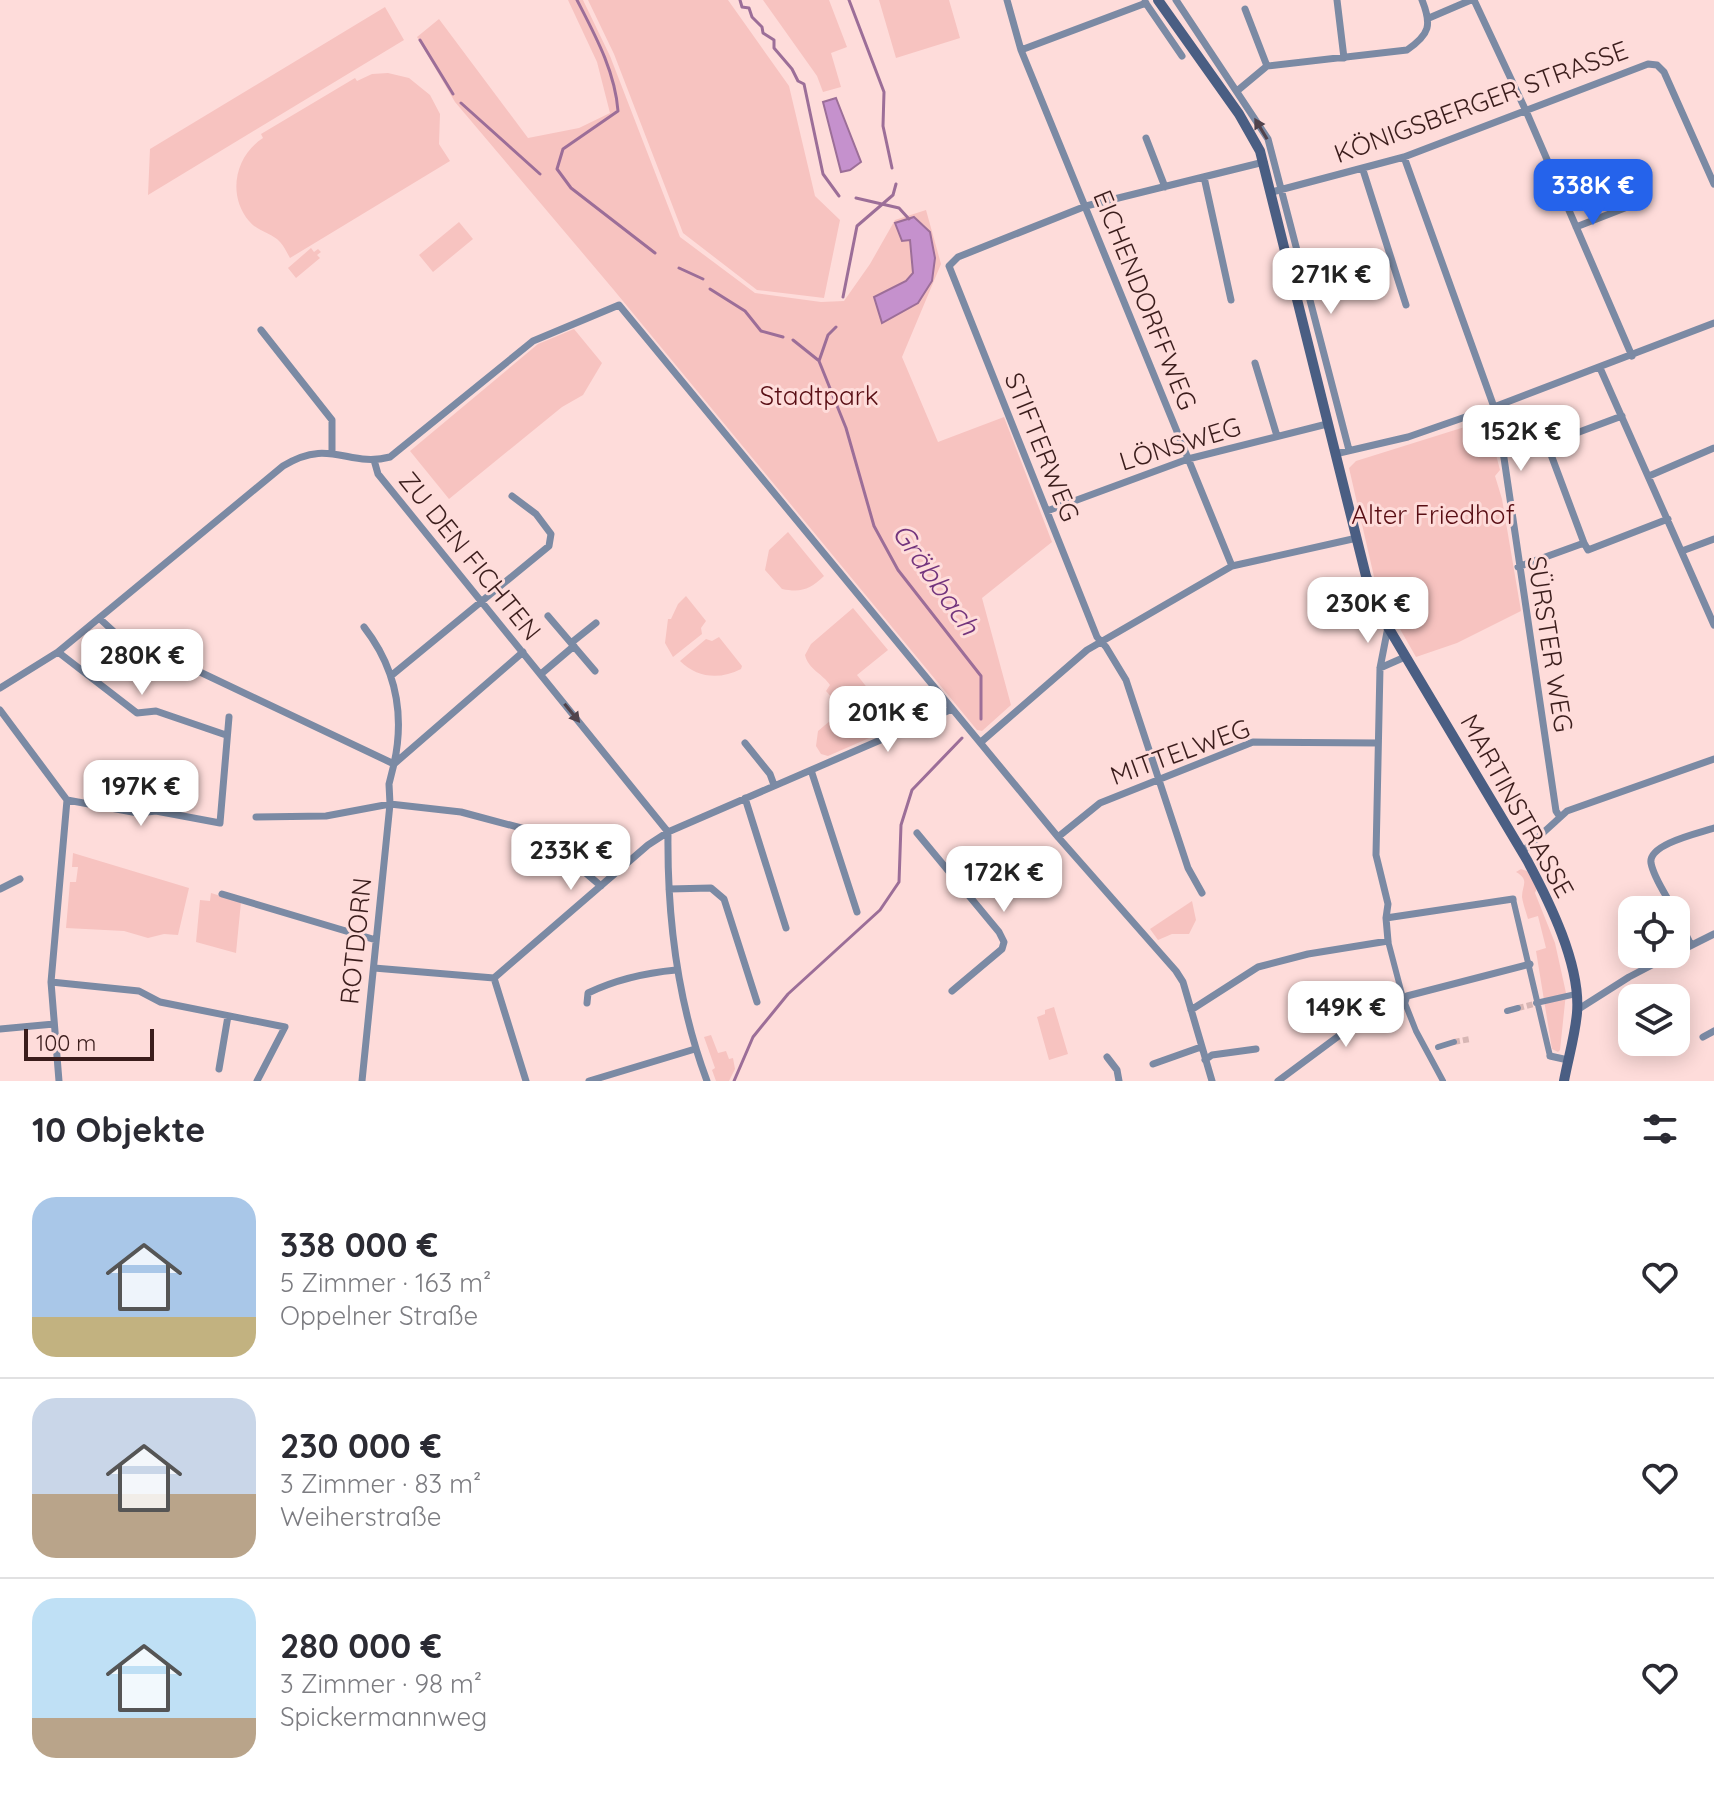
<!DOCTYPE html>
<html lang="de">
<head>
<meta charset="utf-8">
<style>
	body { margin:0; font-family:Quicksand,sans-serif; background:#f2f2f3; color:#2b2b33; height:100vh; display:flex; flex-direction:column; font-size:30px; white-space:nowrap }
	* { box-sizing:border-box; margin:0 }
	p { font-size:26px; color:#7c7c81 }
	.icon { flex:none; width:44px; height:44px; fill:none; stroke:currentColor; stroke-width:2; stroke-linecap:round; stroke-linejoin:round }
	.map { position:relative; height:1081px; overflow:hidden }
	.panel { display:flex; flex-direction:column; background:#fff; flex:1 }
	.panel>* { flex:none }
	.controls { position:absolute; left:1618px; top:896px; display:grid; gap:16px }
	.controls a { display:grid; place-items:center; width:72px; height:72px; border-radius:16px; background:#fff; box-shadow:0 4px 20px #0003; font-size:40px }
	.scale { position:absolute; left:24px; bottom:20px; width:130px; box-sizing:border-box; padding-left:8px; border:4px solid #3b1d1c; border-top:0; font-size:22px; line-height:28px; white-space:nowrap; color:#3b1d1c; -webkit-text-stroke:6px #fedcda; paint-order:stroke }
	.price { position:absolute; translate:-50% -68px; padding:0 18px; border-radius:16px; background:#fff; color:#222; font-size:26px; line-height:52px; filter:drop-shadow(0 2px 4px #0008) }
	.price::after { content:''; position:absolute; left:50%; top:48px; width:24px; height:18px; margin-left:-12px; background:inherit; clip-path:polygon(0 0,100% 0,50% 100%) }
	.price.active { background:#2563eb; color:#fff }
	ul { padding:0; list-style:none }
	li { display:flex; align-items:center; gap:24px; height:200px; padding:0 32px }
	li+li { border-top:2px solid #e1e1e2 }
	li span { display:grid; place-items:center; flex:none; width:224px; height:160px; border-radius:24px; color:#555 }
	li>.icon { margin-inline-start:auto }
	span .icon { width:96px; height:96px; fill:#fffc; stroke-width:1 }
	li b { font-size:34px }
	h2 { display:flex; justify-content:space-between; align-items:center; height:96px; padding:0 32px; font-size:34px }
	.map>svg:first-child { display:block }
	.green { fill:#f7c3c0 }
	.water { fill:#c591cd; stroke:#9c6e98; stroke-width:2 }
	.lines { fill:none; stroke-linecap:round; stroke-linejoin:round }
	.stream { stroke:#9c6e98; stroke-width:3 }
	.pedestrian-tunnel { stroke:#d7b6b4; stroke-width:6; stroke-dasharray:6 3; stroke-linecap:butt }
	.pedestrian { stroke:#7b8aa4; stroke-width:6 }
	.minor { stroke:#7b8aa4; stroke-width:7 }
	.secondary { stroke:#4a5e83; stroke-width:10 }
	.oneway { fill:#51434c }
	.labels { text-anchor:middle; stroke-width:6; stroke-linejoin:round; paint-order:stroke }
	.street-label { font-size:26px; fill:#3b1d1c; stroke:#fedcda }
	.park-label { font-size:26px; fill:#590e14; stroke:#fedcda }
	.water-label { font-size:28px; font-style:italic; fill:#73347d; stroke:#fedcda }
</style>
</head>
<body>
<div class="map">
<svg width="1714" height="1081" viewBox="0 0 1714 1081">
	<rect width="100%" height="100%" fill="#fedcda"/>
	<path class="green" d="M568,0h15l27,56 70,181 75,56 66,9 23,-1 26,-37 25,-44 31,-10 15,54 -39,93 36,85 66,-25 48,125 -70,56 29,107 -29,26 -5,-1 -364,-441 -158,-187 -38,-65 22,-18 89,119 51,-10 31,-15 -13,-51z
		M588,0h140l61,86 26,110 25,24 -16,78 -67,-8 -74,-57 -69,-179z
		M763,0h66l18,47 -16,6 10,34 -18,5 -6,-16z
		M879,0h70l11,38 -64,20z
		M385,7l19,33 -256,155 2,-46z
		M388,73l21,5 21,17 10,19 -1,30 11,17 -160,97c-3,-5 -6,-12 -10,-16 -8,-9 -22,-10 -31,-21 -22,-26 -14,-65 14,-83l-2,-4 94,-56 2,3 15,-7z
		M459,222l14,17 -40,33 -14,-17z
		M311,248l3,4 4,-3 3,3 -4,3 3,3 -24,20 -8,-10z
		M574,329l28,34 -19,32 -21,12 -113,92 -39,-48 128,-107z
		M1487,420l13,50 -5,6 7,23 19,112 -64,32 -41,14 -24,-42 4,-10 -10,-6 6,-7 -9,-13 -8,2 -26,-113 7,-7z
		M788,532l36,44c-14,13 -22,17 -42,13l-17,-19 4,-20z
		M686,596l20,25 -5,7 1,6 -29,23 -8,-14 3,-24h3l7,-15z
		M853,608l35,42 -31,25 16,20 -18,16 21,24 -48,21 -7,-2 -5,-8 2,-15 25,-21 -17,-19 4,-6c-7,-11 -22,-16 -25,-30l6,-11z
		M719,637l23,29 -1,3c-21,11 -44,9 -61,-8l26,-22 6,2z
		M73,853l116,35 -11,47 -14,-1 -16,4 -24,-7 -58,-3 4,-46h6l2,-15h-6z
		M1521,869l6,2 10,17 -2,5 20,50 11,50 -6,57 -2,2 -6,-3 -16,-98 10,-3 -8,-32 -10,3c-2,-7 -5,-15 -6,-22 0,-12 8,-17 -6,-25z
		M211,893l30,9 -5,51 -40,-11 4,-42 10,1z
		M1192,901l4,19 -7,14h-17l-14,6 -8,-11z
		M1054,1007l14,47 -19,6 -12,-43 8,-3v-4z
		M711,1035l7,18 8,-2 3,8 4,-1 2,11 -6,12h-13l-4,-11 3,-2 -11,-31z"/>
	<path class="water" d="M836,98l25,64 -11,8 -9,2 -18,-70z
		M914,217l16,15 5,26 -3,23 -14,22 -36,20 -8,-26 32,-16 7,-8 -3,-33 -8,1 -7,-18z"/>
	<g class="lines">
		<path class="stream" d="M577,0c18,35 38,71 41,111l-55,38 -6,20 14,19 84,65
			M740,0l2,7 7,1 3,9 10,10 1,6 11,7v8l18,21 6,12 6,3 19,90 16,22
			M849,0l35,92 -1,34 9,42
			M420,40l33,54
			M461,103l79,71
			M856,198l43,10 10,11
			M679,268l24,11
			M710,289l35,22 16,20 22,6
			M843,297l14,-71 36,-31 3,-11
			M836,327l-8,8 -9,26 27,67 28,98 24,44 83,106v43
			M793,340l25,20
			M734,1081l19,-44 35,-43 92,-84 19,-28 2,-57 11,-35 50,-52"/>
		<path class="pedestrian-tunnel" d="M1518,1008l16,-4
			M1454,1042l16,-3"/>
		<path class="pedestrian" d="M1513,899l37,157
			M1388,941l15,57 13,33 27,50
			M1536,1003l40,-9
			M1507,1011l11,-3
			M1438,1047l16,-5"/>
		<path class="minor" d="M1007,0l14,50 211,516
			M1176,0l92,139 81,311
			M1337,0l7,58
			M1474,0l52,111 106,245
			M1145,2l37,54
			M1245,9l22,57
			M1429,18l42,-18
			M1021,50l125,-47
			M1237,91l30,-25 140,-16c23,-16 25,-25 15,-50
			M1146,138l19,49
			M1404,157l90,250 10,51 52,353 4,6
			M1363,170l43,135
			M1204,177l27,123
			M1272,192l132,-35 244,-93 9,1 7,7 50,112
			M1576,227l59,-23
			M261,330l71,90v32
			M1255,363l22,73
			M1600,368l114,257
			M1335,454l73,-17 86,-30 220,-84
			M374,460l4,14 290,358
			M1649,476l65,-28
			M1047,511l141,-52 139,-35
			M1584,543l4,7 80,-31
			M1682,551l32,-12
			M1518,567l66,-24 -37,-99 75,-28
			M548,616l47,55
			M99,618l25,23 38,13 232,110c11,-50 1,-97 -30,-137
			M571,643l25,-20
			M58,652l79,61 19,-2 70,24
			M1380,668l25,-11
			M541,674l33,-28
			M392,675l157,-129 2,-12 -15,-20 -24,-18
			M0,688l58,-36 225,-186c47,-29 65,2 107,-9l143,-116 86,-36 439,532 118,134 7,11 29,99
			M0,710l67,90 -16,182 8,99
			M981,742l106,-92 145,-84 125,-28
			M745,743l25,31 4,11
			M811,770l46,142
			M745,798l41,130
			M67,800l71,13 18,-2 64,12 9,-106
			M256,817l70,-1 64,-12 71,8 64,17 15,8 13,8 48,41
			M668,832c-1,85 9,169 39,249
			M917,833l82,99 5,10 -2,7 -50,42
			M1058,837l42,-34 153,-61 125,1
			M1522,852l45,-41 147,-52
			M0,889l20,-10
			M669,889l42,-1 13,11 33,103
			M1202,893l-14,-25 -62,-188 -20,-33 -9,-10 -148,-371 9,-9 128,-51 178,-44
			M222,894l154,46
			M1674,910c-7,-14 -20,-31 -23,-47 -3,-19 48,-30 63,-35
			M1676,914l15,31
			M1386,918l127,-19
			M1676,953l38,-19
			M374,968l120,10
			M494,978l154,-133 20,-13 284,-123
			M494,978l32,103
			M51,982l88,9 21,11 125,25 -28,54
			M587,1003l1,-10c29,-14 56,-20 88,-23
			M1191,1010l67,-43 50,-13 80,-13 -2,-23 2,-14 -12,-49 4,-187 8,-41
			M1577,1010l52,-33 44,-23
			M0,1029l54,-5
			M1703,1037l11,-6
			M1550,1056l18,4
			M1107,1057l10,13 2,11
			M1205,1060l7,-5 44,-6
			M1153,1064l48,-17
			M219,1069l9,-53
			M362,1081l28,-277 -1,-20 5,-20 129,-112
			M589,1081l106,-32
			M1278,1081l62,-46 65,-33 2,-6 123,-32"/>
		<path class="secondary" d="M1158,0l81,114 21,37 106,425 22,51 139,233c22,41 54,105 50,153 -2,23 -9,46 -13,68"/>
	</g>
	<defs><path id="oneway-solid" d="M-6-.8H1V-3.2L6.5 0L1 3.2V.8H-6Z" transform="scale(2)"/></defs>
	<g class="oneway">
		<use href="#oneway-solid" transform="translate(1261 129) rotate(-121)"/>
		<use href="#oneway-solid" transform="translate(572 713) rotate(51)"/>
	</g>
	<g class="labels">
		<g class="street-label">
			<text transform="translate(1481 102) rotate(-20)" y="9">KÖNIGSBERGER STRASSE</text>
			<text transform="translate(1145 300) rotate(68)" y="9">EICHENDORFFWEG</text>
			<text transform="translate(1180 444) rotate(-17)" y="9">LÖNSWEG</text>
			<text transform="translate(1042 447) rotate(68)" y="9">STIFTERWEG</text>
			<text transform="translate(470 556) rotate(51)" y="9">ZU DEN FICHTEN</text>
			<text transform="translate(1550 644) rotate(81)" y="9">SÜRSTER WEG</text>
			<text transform="translate(1180 752) rotate(-20)" y="9">MITTELWEG</text>
			<text transform="translate(1517 806) rotate(61)" y="9">MARTINSTRASSE</text>
			<text transform="translate(356 941) rotate(-84)" y="9">ROTDORN</text>
		</g>
		<g class="park-label">
			<text x="819" y="405">Stadtpark</text>
			<text x="1433" y="524">Alter Friedhof</text>
		</g>
		<g class="water-label">
			<text transform="translate(936 579) rotate(55)" y="10">Gräbbach</text>
		</g>
	</g>
</svg>
<div class="controls">
<a><svg class="icon" aria-label="locate" viewBox="0 0 24 24"><circle cx="12" cy="12" r="6"/><path d="M12 2v4M12 18v4M2 12h4M18 12h4"/></svg></a>
<a><svg class="icon" aria-label="layers" viewBox="0 0 24 24"><path d="M12 4l9 5-9 5-9-5zM3 14l9 5 9-5"/></svg></a>
</div>
<div class="scale">100 m</div>
<b class="price active" style="left:1593px;top:227px">338K €</b>
<b class="price" style="left:1331px;top:316px">271K €</b>
<b class="price" style="left:1521px;top:473px">152K €</b>
<b class="price" style="left:1368px;top:645px">230K €</b>
<b class="price" style="left:142px;top:697px">280K €</b>
<b class="price" style="left:888px;top:754px">201K €</b>
<b class="price" style="left:141px;top:828px">197K €</b>
<b class="price" style="left:571px;top:892px">233K €</b>
<b class="price" style="left:1004px;top:914px">172K €</b>
<b class="price" style="left:1346px;top:1049px">149K €</b>
</div>
<section class="panel">
<h2>10 Objekte<svg class="icon" aria-label="filters" viewBox="0 0 24 24"><path d="M4 7h16M4 17h16"/><circle cx="9" cy="7" r="2"/><circle cx="15" cy="17" r="2"/></svg></h2>
<ul>
<li><span style="background:linear-gradient(#a9c7e8 75%,#c2b280 0)"><svg class="icon" aria-label="home" viewBox="0 0 24 24"><path d="M3 11l9-7 9 7M6 9v11h12V9"/></svg></span><div><b>338 000 €</b><p>5 Zimmer · 163 m²</p><p>Oppelner Straße</p></div><svg class="icon" aria-label="heart" viewBox="0 0 24 24"><path d="M12 20l-8-8c-3-5 5-10 8-4 3-6 11-1 8 4z"/></svg></li>
<li><span style="background:linear-gradient(#c9d6e8 60%,#b9a48a 0)"><svg class="icon" aria-label="home" viewBox="0 0 24 24"><path d="M3 11l9-7 9 7M6 9v11h12V9"/></svg></span><div><b>230 000 €</b><p>3 Zimmer · 83 m²</p><p>Weiherstraße</p></div><svg class="icon" aria-label="heart" viewBox="0 0 24 24"><path d="M12 20l-8-8c-3-5 5-10 8-4 3-6 11-1 8 4z"/></svg></li>
<li><span style="background:linear-gradient(#bfe0f5 75%,#b9a48a 0)"><svg class="icon" aria-label="home" viewBox="0 0 24 24"><path d="M3 11l9-7 9 7M6 9v11h12V9"/></svg></span><div><b>280 000 €</b><p>3 Zimmer · 98 m²</p><p>Spickermannweg</p></div><svg class="icon" aria-label="heart" viewBox="0 0 24 24"><path d="M12 20l-8-8c-3-5 5-10 8-4 3-6 11-1 8 4z"/></svg></li>
</ul>
</section>
</body>
</html>
